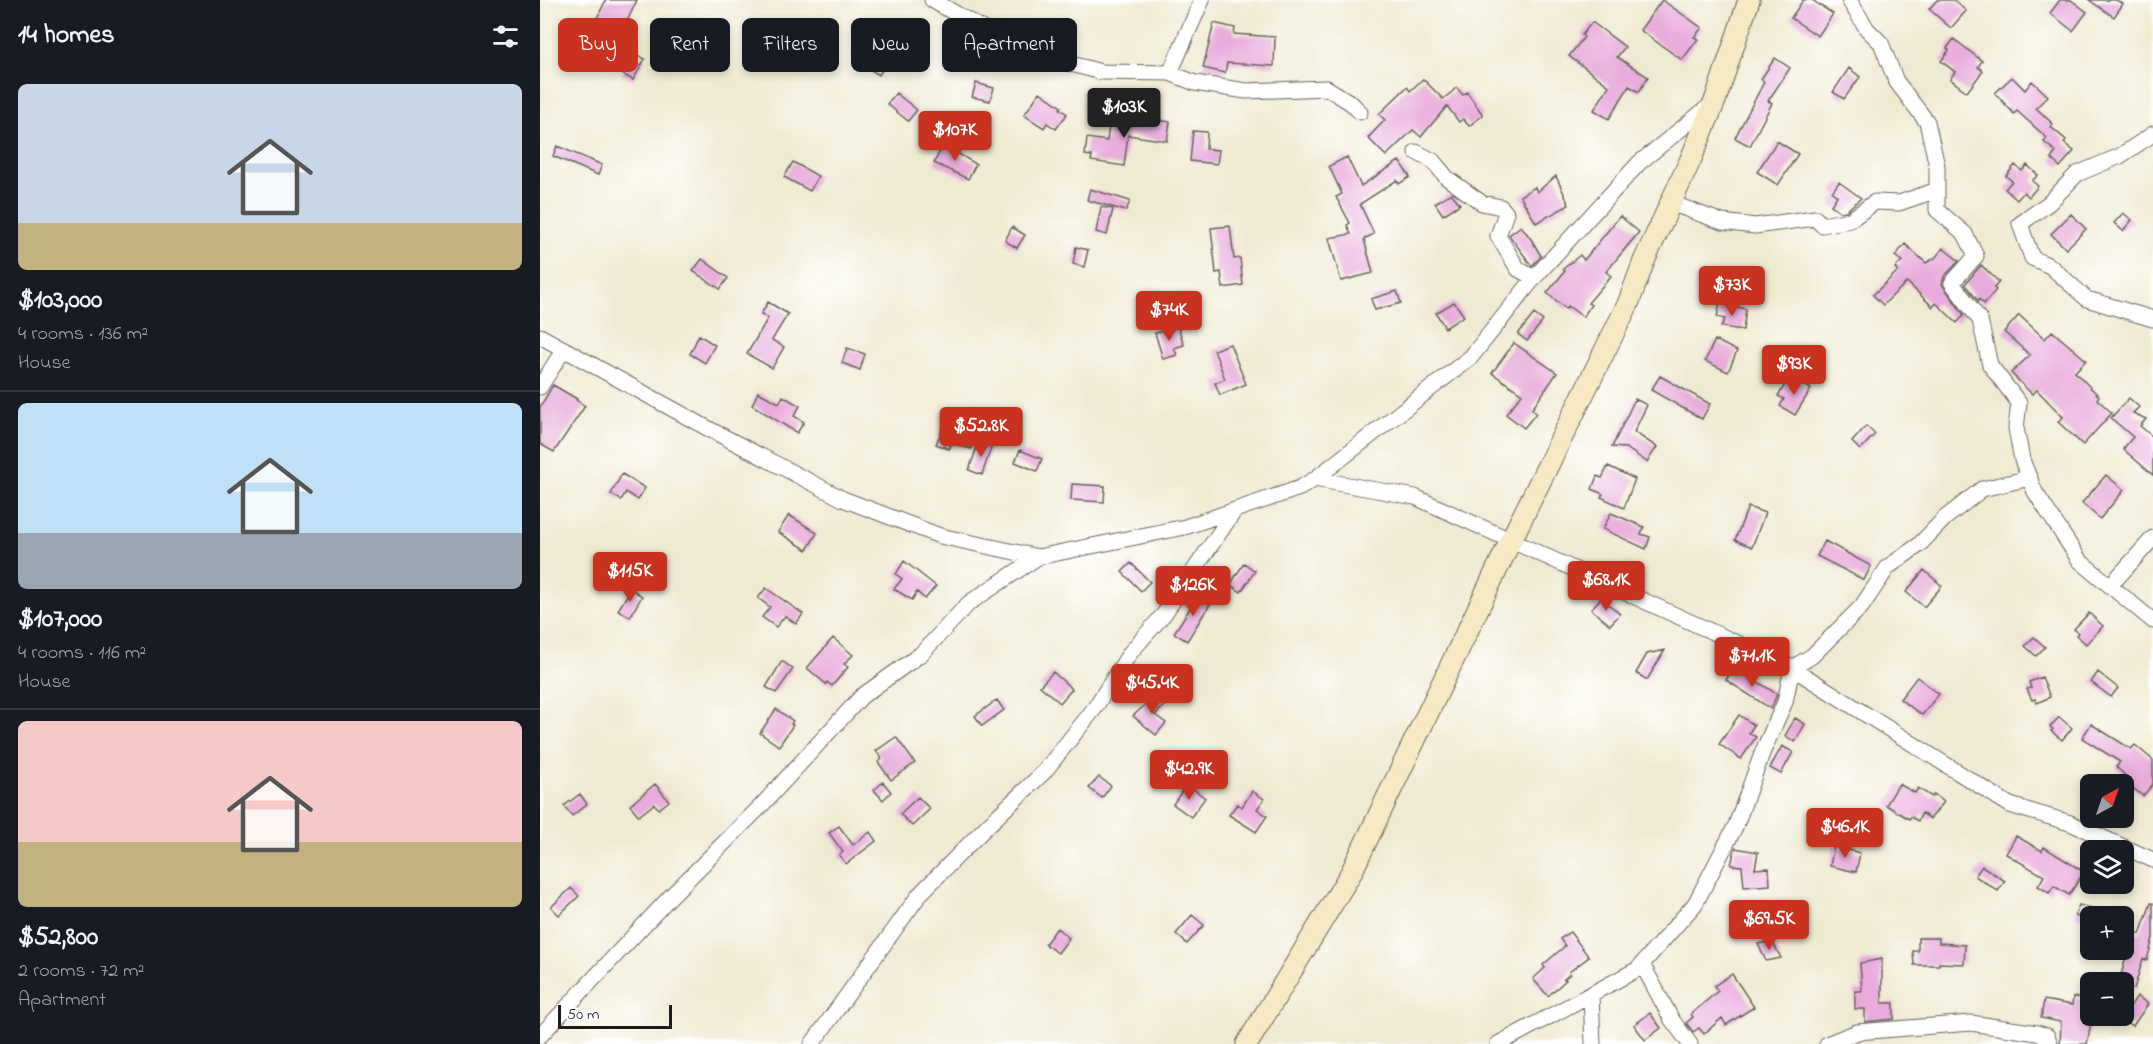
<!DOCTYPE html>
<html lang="en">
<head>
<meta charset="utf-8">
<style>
	body { margin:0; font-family:"Indie Flower",sans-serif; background:#20242c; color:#f1f3f6; height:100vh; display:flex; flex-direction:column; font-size:22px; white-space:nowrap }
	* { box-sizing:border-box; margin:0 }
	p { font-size:20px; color:#9ea1a6 }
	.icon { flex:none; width:33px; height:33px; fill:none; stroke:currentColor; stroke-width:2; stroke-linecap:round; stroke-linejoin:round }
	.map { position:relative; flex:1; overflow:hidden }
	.panel { display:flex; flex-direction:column; background:#171b24; width:540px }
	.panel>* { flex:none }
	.hud { position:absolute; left:18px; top:18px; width:570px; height:54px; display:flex; gap:12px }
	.needle { width:39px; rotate:40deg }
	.tools { position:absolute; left:1540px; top:774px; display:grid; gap:12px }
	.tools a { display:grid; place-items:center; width:54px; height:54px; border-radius:9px; background:#171b24; box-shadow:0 3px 9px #0003; font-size:30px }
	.scale { position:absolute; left:18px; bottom:15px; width:114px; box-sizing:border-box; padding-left:6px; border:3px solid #1c1c1c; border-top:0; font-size:16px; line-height:21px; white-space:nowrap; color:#1c1c1c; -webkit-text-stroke:4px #fff; paint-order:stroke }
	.price { position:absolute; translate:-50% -51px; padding:0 14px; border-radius:6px; background:#c8321e; color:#fff; font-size:20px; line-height:39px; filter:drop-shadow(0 2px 3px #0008) }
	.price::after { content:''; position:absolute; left:50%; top:36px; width:18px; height:14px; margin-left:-9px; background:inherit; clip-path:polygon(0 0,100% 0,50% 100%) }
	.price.current { background:#222; color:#fff }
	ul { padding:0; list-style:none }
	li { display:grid; align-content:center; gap:12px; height:318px; padding:0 18px }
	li+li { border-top:2px solid #363941 }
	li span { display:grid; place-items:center; height:186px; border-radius:9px; color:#555 }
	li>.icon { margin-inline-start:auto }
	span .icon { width:108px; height:108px; fill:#fffc; stroke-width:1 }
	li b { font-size:26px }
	h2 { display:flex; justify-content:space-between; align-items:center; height:72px; padding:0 18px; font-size:26px }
	.chip { padding:0 21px; border-radius:9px; background:#171b24; box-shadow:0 3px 9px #0003; font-size:21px; line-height:54px }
	.chip.current { background:#c8321e; color:#fff }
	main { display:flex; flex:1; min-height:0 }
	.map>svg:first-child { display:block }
	.building { fill:#e8abdb }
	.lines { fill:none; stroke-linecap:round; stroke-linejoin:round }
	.street-casing { stroke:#66645c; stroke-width:17 }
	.secondary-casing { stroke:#66645c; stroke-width:23 }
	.street { stroke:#fff; stroke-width:15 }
	.secondary { stroke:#f6e9c3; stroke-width:21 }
</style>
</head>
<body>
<main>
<section class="panel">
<h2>14 homes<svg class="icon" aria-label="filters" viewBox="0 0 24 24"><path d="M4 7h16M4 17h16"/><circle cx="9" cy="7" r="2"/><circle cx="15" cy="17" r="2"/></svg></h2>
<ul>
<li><span style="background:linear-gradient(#c9d6e8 75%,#c2b280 0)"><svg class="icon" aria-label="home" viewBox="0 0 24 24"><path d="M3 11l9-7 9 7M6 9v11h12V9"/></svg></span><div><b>$103,000</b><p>4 rooms · 136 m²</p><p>House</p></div></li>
<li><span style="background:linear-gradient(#bfe0f5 70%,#9aa5b1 0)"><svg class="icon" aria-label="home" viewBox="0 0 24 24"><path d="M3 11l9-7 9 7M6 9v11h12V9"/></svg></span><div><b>$107,000</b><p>4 rooms · 116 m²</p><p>House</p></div></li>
<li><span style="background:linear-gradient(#f6c9c9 65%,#c2b280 0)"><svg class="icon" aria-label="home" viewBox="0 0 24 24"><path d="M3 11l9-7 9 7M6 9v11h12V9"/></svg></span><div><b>$52,800</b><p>2 rooms · 72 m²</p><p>Apartment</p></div></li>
</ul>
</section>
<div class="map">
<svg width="1613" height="1044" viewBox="0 0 1613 1044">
	<rect width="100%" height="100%" fill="#fff"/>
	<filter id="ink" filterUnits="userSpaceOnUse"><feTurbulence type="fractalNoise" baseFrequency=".0167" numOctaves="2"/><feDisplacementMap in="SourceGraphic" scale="12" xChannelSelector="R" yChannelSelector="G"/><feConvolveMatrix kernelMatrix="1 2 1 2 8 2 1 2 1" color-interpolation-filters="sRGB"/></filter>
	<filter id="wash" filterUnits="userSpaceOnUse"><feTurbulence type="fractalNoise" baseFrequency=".008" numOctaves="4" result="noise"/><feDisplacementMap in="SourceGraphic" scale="24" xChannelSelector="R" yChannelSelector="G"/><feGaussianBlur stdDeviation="1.35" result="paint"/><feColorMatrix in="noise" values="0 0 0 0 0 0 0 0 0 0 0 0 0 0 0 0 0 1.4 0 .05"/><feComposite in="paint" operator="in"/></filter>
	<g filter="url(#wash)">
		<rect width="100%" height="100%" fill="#efead2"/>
		<g id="blocks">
			<path class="building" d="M66,0h31l-17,36 -26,-12z
				M1122,0l40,28 -8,9 4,2 -16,21 -42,-30z
				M1263,0h9l21,14 -15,22 -27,-18z
				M1397,0h17l12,11 -15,17 -22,-19z
				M1520,0h11l16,12 -14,19 -23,-18z
				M1549,0h27l7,4 -9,13z
				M1052,22l33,25 -8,10 31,20 -9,15 -10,-6 -20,33 -15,-9 15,-24 -40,-30 15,-19 -2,-2z
				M674,23l21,5 -1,6 41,3 -1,29 -47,-3 -2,10 -22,-5z
				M1414,39l28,22 -4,6 5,4 -16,21 -17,-13 5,-7 -14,-11 8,-11 -2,-2z
				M323,49l12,8 5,-8 11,7 -12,19 -23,-14z
				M94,53l11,6 -12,21 -11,-6z
				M1235,58l15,10 -22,33 4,2 -22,43 -15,-8 29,-56 -3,-3z
				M1309,68l11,9 -16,22 -11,-7z
				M1472,77l13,13 7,-9 16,15 -12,12 17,16 -2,3 15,13 -2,3 10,8 -14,16 -9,-8 5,-7 -12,-10 3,-4 -30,-27 -3,3 -19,-21z
				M883,79l20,20 14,-11 6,7 4,-3 16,23 -14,11 -6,-7 -4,3 -12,-16 -26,31 -8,-7 -27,26 -18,-18 17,-18 -6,-6 28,-27 3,4z
				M436,83l18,5 -4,13 -18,-4z
				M500,92l21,15 -1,2 7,5 -11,15 -9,-6 -3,5 -20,-13z
				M356,93l21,17 -9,11 -21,-17z
				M601,117l29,5 -3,19 -39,-6 -4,31 -33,-5 1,-5 -7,-1 2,-17 20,3 3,-22 29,5z
				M653,131l14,1 -1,17 13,1 -2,14 -27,-3z
				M1237,141l21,13 -20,31 -21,-13z
				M403,145l33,19 -8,15 -34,-16z
				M17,146l45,19 -4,10 -45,-19z
				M807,157l14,29 38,-25 11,16 -11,7 -2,-4 -37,24 14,30 -10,5 9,34 -32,8 -12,-43 22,-4 -4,-9 3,-2 -14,-26 6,-3 -13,-28z
				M253,162l25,14 -8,15 -26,-14z
				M1475,165l7,6 5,-6 11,10 -6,6 6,5 -9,11 -5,-5 -7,8 -12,-11 7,-8 -6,-5z
				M1016,176l13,29 -33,18 -16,-27 15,-9 2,5z
				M1299,182l22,16 -15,13 -5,1 -10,-7 6,-9 -5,-4z
				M550,189l40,12 -4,10 -39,-11z
				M911,193l9,11 -17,11 -8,-12z
				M561,207l12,2 -6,26 -11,-3z
				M1583,213l9,7 -9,11 -9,-8z
				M1531,214l15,15 -20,20 -15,-15z
				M1080,216l19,16 -33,40 5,4 -23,27 3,2 -8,12 -15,-11 -2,3 -19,-16 18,-22 -2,-2 17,-14 4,5z
				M690,226l4,33 6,-1 3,27 -20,3 -2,-16 -5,1 -5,-45z
				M981,226l10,13 10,17 -9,10 -23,-31z
				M472,227l13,8 -8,13 -12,-7z
				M1365,244l21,19 9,-5 8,-10 16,13 -15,16 -2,7 22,31 -7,8 -21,-20 -3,4 -26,-25 -24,23 -10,-10 25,-24 -3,-3 7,-7 -7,-5z
				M536,247l12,3 -4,17 -11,-3z
				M162,259l26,19 -8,11 -27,-18z
				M1441,265l18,17 -5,6 2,2 -12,14 -5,-5 -1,2 -13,-17z
				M857,291l4,12 -26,7 -4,-11z
				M228,302l20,12 -16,26 12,7 -12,21 -25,-14 21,-36 -7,-4z
				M914,302l10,14 -19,12 -9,-15z
				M1180,303l26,6 -3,21 -22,-3 4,-8 -8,-2z
				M994,314l9,7 -16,20 -9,-7z
				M1479,315l26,24 7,-8 34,29 -11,12 24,24 -2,3 15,14 -29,32 -25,-23 5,-5 -26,-27 -5,4 -21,-21 19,-18 -26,-23z
				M638,327l6,18 -10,3 3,7 -14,4 -8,-26z
				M159,335l16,10 -10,18 -15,-9z
				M1175,340l22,11 -9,21 -23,-11z
				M974,343l43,30 -25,36 4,4 -12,15 -18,-14 16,-20 -30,-21z
				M690,344l16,40 -26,11 -5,-12 10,-4 -11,-29z
				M307,348l18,6 -5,16 -18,-7z
				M1120,376l50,28 -8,15 -51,-29z
				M1255,379l16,10 -16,26 -15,-9 4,-7 -6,-3 8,-13 5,3z
				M13,385l24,14 -1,1 9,6 -31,46 -14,-8v-37z
				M218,392l21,11 4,-7 17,10 -6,10 10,6 -7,11 -45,-28z
				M1589,398l10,9 -6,6 13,6 -6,7 13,11v38l-30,-26 10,-12 -22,-19z
				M1095,399l12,6 -13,27 23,15 -10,15 -21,-14 -14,-1z
				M410,412l31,14 -10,23 -19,-6 -3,6 -13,-5z
				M1326,426l9,8 -15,16 -8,-8z
				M439,441l13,4 -10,30 -13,-5z
				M480,450l22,9 -5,12 -22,-9z
				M1068,466l27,13 -11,29 -23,-11 2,-3 -11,-5 5,-13 5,2z
				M82,474l23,14 -7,12 -12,-8 -5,8 -10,-6z
				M1566,475l18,15 -24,29 -18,-16z
				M532,484l33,2 -1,16 -33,-2z
				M1208,507l17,6 -13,34 -17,-7z
				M1071,513l33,14 -3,7 9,3 -4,12 -43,-20z
				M249,515l28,18 -10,17 -29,-18z
				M1285,541l46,25 -7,14 -47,-24z
				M364,561l32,25 -11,13 -8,-7 -5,8 -18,-11 8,-10 -6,-5z
				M591,563l19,19 -9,9 -19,-19z
				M704,563l11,8 -14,21 -11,-7z
				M1384,570l18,16 -18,21 -18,-15z
				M226,588l37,26 -7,10 -11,-8 -9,11 -14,-10 8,-10 -12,-9z
				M91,589l11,7 -12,21 -12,-7z
				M659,594l13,7 -25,40 -13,-8z
				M1061,598l19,16 -10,11 -19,-16z
				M1549,613l14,13 -17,18 -10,-9 2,-2 -4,-4z
				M1494,637l11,10 -9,9 -11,-10z
				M293,638l20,17 -9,9 4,3 -16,19 -5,-4 -1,2 -19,-16z
				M1125,650l-18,30 -11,-7 11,-19z
				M242,661l11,8 -17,24 -10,-6z
				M1194,667l43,27 -6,15 -45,-29z
				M513,672l19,17 -12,14 -20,-17z
				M1558,672l20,16 -7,9 -20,-15z
				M1377,677l22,17 -17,21 -22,-16z
				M1502,677l8,20 -13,6 -2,-4 -3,1 -5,-11 4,-1 -2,-6z
				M617,694l9,10 -11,11 11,8 -10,12 -23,-19z
				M457,700l7,10 -22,16 -7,-10z
				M236,709l17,12 -2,3 2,1 -14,21 -19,-13z
				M1199,715l15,10 -5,8 7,4 -15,22 -22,-15z
				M1519,717l13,11 -10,12 -11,-9 2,-2 -3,-2z
				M1255,718l10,6 -10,18 -10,-6z
				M1551,724l40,25 4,-4 18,15v24l-10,12 -18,-14 3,-4 -12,-11 4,-5 -38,-24z
				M356,737l19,26 -24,17 -13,-18 4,-3 -6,-8z
				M1242,746l11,6 -12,22 -11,-6z
				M559,777l12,9 -9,12 -13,-10z
				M343,782l8,10 -8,8 -9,-10z
				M115,784l14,17 -10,8 -5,-5 -15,12 -9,-11z
				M647,784l18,14 -14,19 -18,-13z
				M1359,784l16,9 3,-5 14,9 2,-3 10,8 -14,17 -8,-6 -4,8 -7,-4 -2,2 -23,-14z
				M712,791l12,8 -7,10 10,7 -11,16 -27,-17 8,-11 5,3z
				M40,794l7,10 -15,12 -8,-10z
				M378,797l12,12 -18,17 -12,-12z
				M299,826l14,19 17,-13 6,9 -30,23 -7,-9 4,-3 -14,-19z
				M1476,836l26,15 2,-4 40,25 -15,23 -15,-9 -5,7 -11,-7 6,-10 -38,-22z
				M1294,846l26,7 -4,19 -26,-6z
				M1195,848l23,4 -3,17 14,-1 1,17 -26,2 -2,-21 -11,-1z
				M1442,866l23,15 -7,10 -23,-15z
				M31,888l8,8 -20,19 -8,-8z
				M1611,903h2v35l-6,22 -4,-1 -9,30 -10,-3v-4h-5l10,-35 -4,-1 4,-15 11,3z
				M1539,905l13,3 -4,12 -13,-4z
				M652,915l12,10 -17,19 -11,-10z
				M517,928l12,10 -11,15 -13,-9z
				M1030,932l19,25 -20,15 1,2 -6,5 2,1 -18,16 -15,-17 12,-11 -2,-3 22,-19 -5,-7z
				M1378,938h21v5l26,2 -1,19 -25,-1v2h-25l-1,-14h5z
				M1232,941l9,17 -15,3 -8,-17z
				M1342,959v44h12v16l-29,3v-13h-10v-18h7l-2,-28z
				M1192,974l22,33 -28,18 -4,-7 -18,16 -5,-6 -6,4 -7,-9 7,-6 -2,-3 27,-23 -4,-5z
				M1597,996l11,8 -15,22 -11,-7z
				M1533,997l18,2v24l-4,21h-27l1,-22 -20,-4 3,-18 28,5z
				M1110,1013l11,15 -16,12 -11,-15z"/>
		</g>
	</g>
	<g filter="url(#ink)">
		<use href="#blocks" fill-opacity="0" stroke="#66645c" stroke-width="1.5"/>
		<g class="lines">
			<g class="street-casing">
				<path id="street" d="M392,0l63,36 58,23 48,13 69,1 25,10 51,8 81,-3 24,15 9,9
					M1309,0l18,29 14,14 15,38 31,41 10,44v44l28,24 11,22 -24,27 28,37 10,45 29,38 -3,25 6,32 13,32 45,69 73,60
					M630,73l32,-73
					M1613,134l-33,22 -43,18 -28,29 -29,21 12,34 18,8 37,33 66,20
					M876,152l17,9 14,17 35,25 19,4 5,6 -8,23 20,33 16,9
					M1131,203l51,19 33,4 60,-8 7,7 28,-5 25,-18 24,1 38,-13
					M0,336l169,93 134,70 97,37 98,21
					M0,387l24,-38
					M775,479l100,18 377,171 218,137 60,18 83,37
					M1570,586l43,-48
					M1102,964l30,56 18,24
					M1051,994l2,50
					M0,1036l130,-139 91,-91 101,-110 59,-42 48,-51 69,-46 147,-30 115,-39 15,-9 156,-122 63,-79 105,-115 74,-60
					M272,1044l108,-150 65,-66 59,-56 50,-63 36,-56 34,-39 71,-104
					M958,1044l140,-75 4,-5 53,-60 41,-79 27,-74 22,-49 7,-34 20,-12 50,-50 26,-39 31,-22 26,-27 18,-14 19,-15 48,-11
					M1287,1044l30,-12 114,-9 66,10 10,3 3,8"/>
			</g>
			<g class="secondary-casing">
				<path id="secondary" d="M707,1044l104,-171 160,-333 117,-236 16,-43 46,-100 25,-60 34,-101"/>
			</g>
			<use href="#street" class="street"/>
			<use href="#secondary" class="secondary"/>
		</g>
	</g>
</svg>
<div class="tools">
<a><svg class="needle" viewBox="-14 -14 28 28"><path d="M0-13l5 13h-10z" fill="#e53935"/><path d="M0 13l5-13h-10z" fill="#9ea1a6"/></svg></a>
<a><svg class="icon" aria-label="layers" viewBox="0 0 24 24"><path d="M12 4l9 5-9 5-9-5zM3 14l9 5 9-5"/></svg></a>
<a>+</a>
<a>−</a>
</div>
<div class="scale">50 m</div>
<b class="price current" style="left:584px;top:139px">$103K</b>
<b class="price" style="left:415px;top:162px">$107K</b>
<b class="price" style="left:1192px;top:317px">$73K</b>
<b class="price" style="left:629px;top:342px">$74K</b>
<b class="price" style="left:1254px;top:396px">$93K</b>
<b class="price" style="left:441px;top:458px">$52.8K</b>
<b class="price" style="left:90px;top:603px">$115K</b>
<b class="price" style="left:1066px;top:612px">$68.1K</b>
<b class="price" style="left:653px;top:617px">$126K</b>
<b class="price" style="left:1212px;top:688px">$71.1K</b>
<b class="price" style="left:612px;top:715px">$45.4K</b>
<b class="price" style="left:649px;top:801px">$42.9K</b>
<b class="price" style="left:1305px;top:859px">$46.1K</b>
<b class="price" style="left:1229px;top:951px">$69.5K</b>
<div class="hud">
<a class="chip current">Buy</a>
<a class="chip">Rent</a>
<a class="chip">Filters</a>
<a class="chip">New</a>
<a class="chip">Apartment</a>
</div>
</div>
</main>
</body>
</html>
